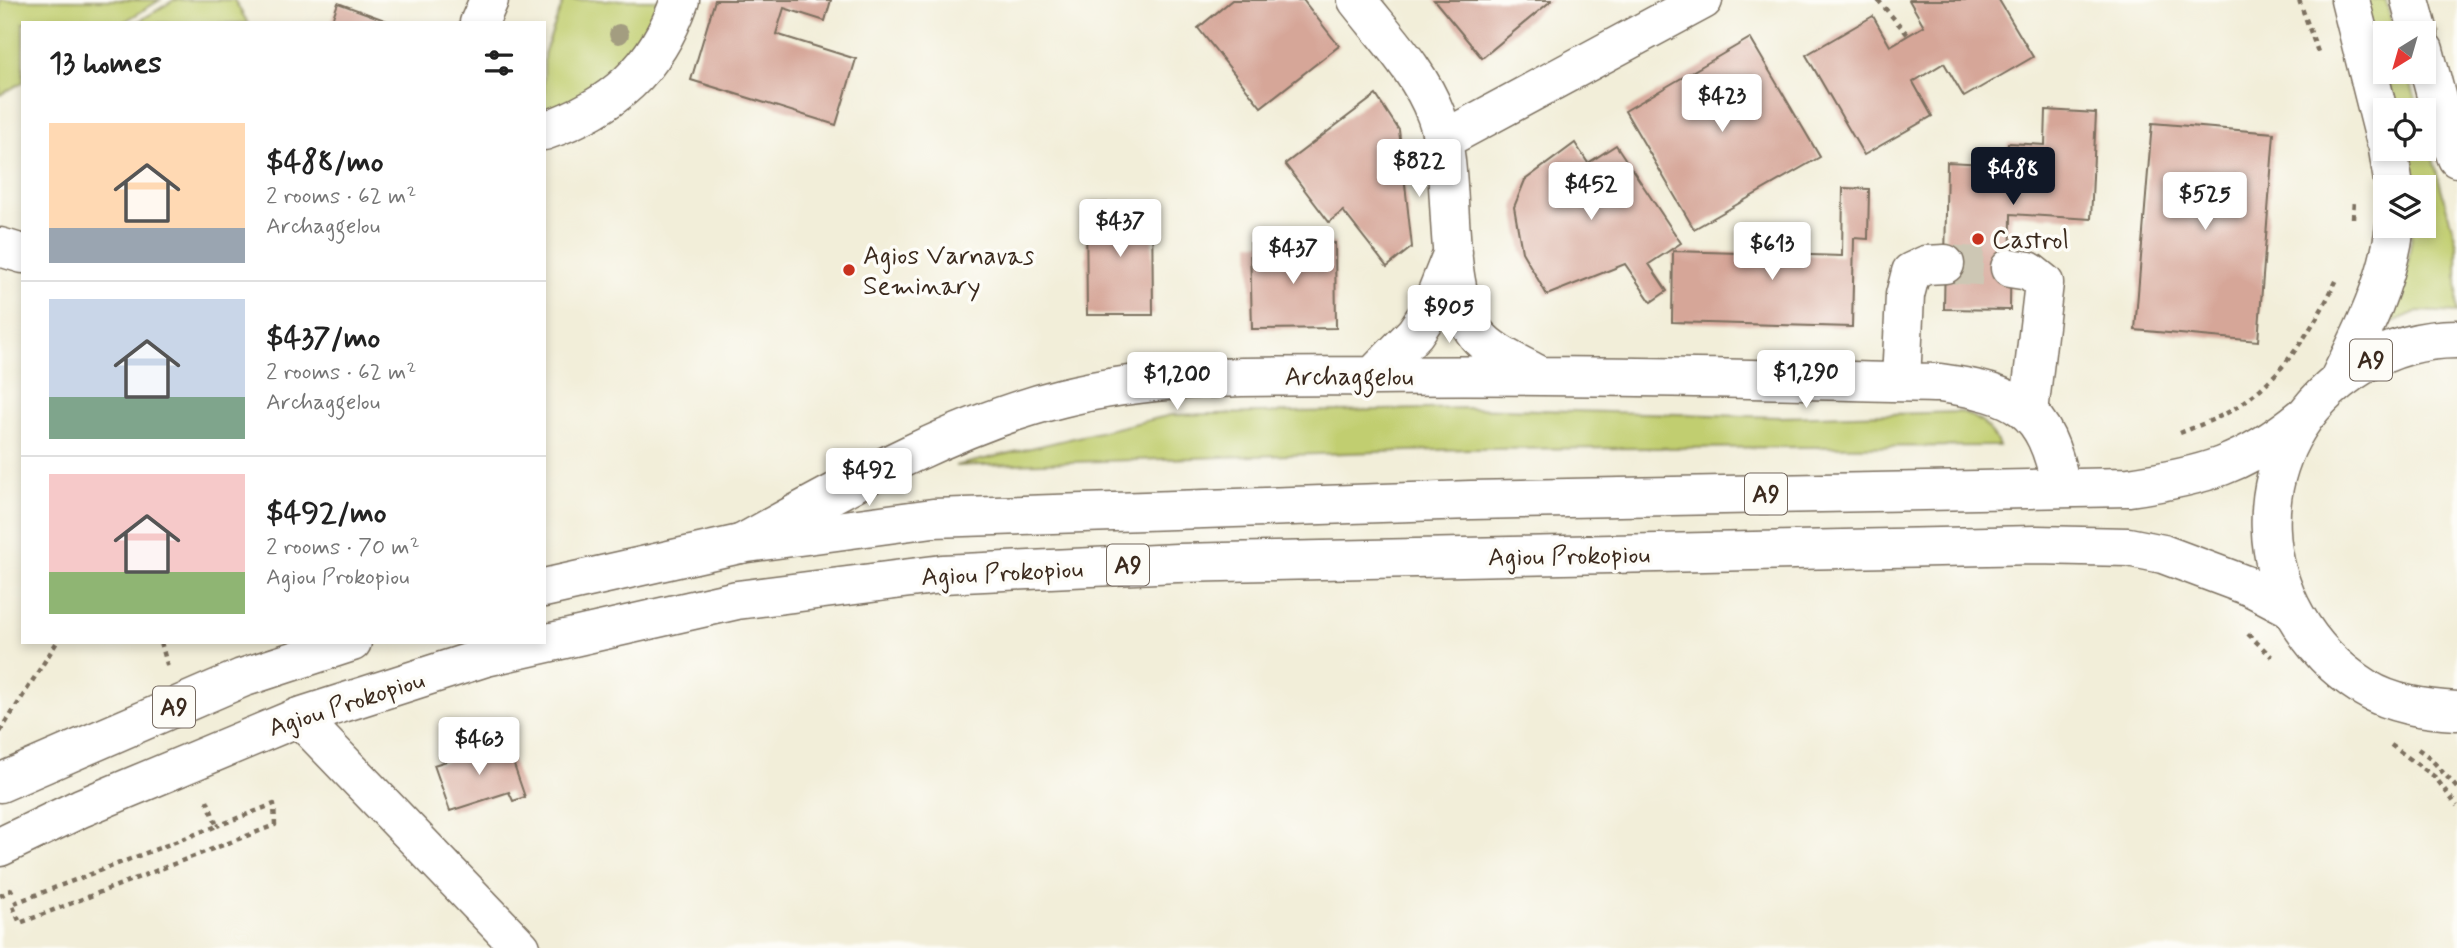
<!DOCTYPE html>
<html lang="en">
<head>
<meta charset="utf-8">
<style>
	body { margin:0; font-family:Mynerve,sans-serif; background:#f2f2f2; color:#222; height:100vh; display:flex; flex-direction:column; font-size:26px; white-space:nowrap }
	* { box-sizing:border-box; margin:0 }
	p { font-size:23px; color:#767676 }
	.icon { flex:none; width:38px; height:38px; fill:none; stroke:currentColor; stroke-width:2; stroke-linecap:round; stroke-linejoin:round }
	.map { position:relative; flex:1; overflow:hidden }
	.drawer { position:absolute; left:21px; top:21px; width:525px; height:623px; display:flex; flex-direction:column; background:#fff; border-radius:0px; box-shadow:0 4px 10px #0003 }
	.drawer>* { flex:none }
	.needle { width:46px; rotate:217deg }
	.fabs { position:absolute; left:2373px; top:21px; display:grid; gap:14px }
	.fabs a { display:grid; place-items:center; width:63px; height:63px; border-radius:0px; background:#fff; box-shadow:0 4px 10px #0003; font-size:35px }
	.price { position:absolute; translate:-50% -60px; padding:0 16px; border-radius:7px; background:#fff; color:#222; font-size:23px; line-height:46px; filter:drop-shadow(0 2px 4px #0008) }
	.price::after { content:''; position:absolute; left:50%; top:42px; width:21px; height:16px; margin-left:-10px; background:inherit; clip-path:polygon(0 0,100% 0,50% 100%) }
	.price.on { background:#111827; color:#fff }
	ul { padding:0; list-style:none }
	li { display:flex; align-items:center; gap:21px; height:175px; padding:0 28px }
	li+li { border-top:2px solid #e0e0e0 }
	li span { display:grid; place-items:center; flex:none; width:196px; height:140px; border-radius:0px; color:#555 }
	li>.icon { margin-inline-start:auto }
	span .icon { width:84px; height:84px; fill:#fffc; stroke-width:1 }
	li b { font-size:30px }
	h2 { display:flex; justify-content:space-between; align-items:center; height:84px; padding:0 28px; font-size:30px }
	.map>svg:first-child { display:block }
	.green { fill:#c1ce70; stroke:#7e7c47; stroke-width:2 }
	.building { fill:#d6a698 }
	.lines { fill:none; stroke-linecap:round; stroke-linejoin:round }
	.minor-tunnel { stroke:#cdc7b4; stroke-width:38; stroke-dasharray:38 19; stroke-linecap:butt }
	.minor-casing { stroke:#7b6f5f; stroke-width:41 }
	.major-casing { stroke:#7b6f5f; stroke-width:41 }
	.path { stroke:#7b6f5f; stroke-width:4.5; stroke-dasharray:5 5; stroke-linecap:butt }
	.minor { stroke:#fff; stroke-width:38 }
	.major { stroke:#fff; stroke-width:38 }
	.tree { fill:#a39d80 }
	.poi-dot { fill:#c8321e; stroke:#fdfcf7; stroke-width:2.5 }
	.labels { text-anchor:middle; stroke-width:7; stroke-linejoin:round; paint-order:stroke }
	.shield { fill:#fdfcf7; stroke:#75695f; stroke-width:2 }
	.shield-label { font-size:24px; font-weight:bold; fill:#3b2a1e }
	.poi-label { font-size:26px; fill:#3b2a1e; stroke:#fdfcf7; text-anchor:start }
	.street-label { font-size:26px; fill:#3b2a1e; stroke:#fdfcf7 }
</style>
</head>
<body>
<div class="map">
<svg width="2457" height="948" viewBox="0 0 2457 948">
	<rect width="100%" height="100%" fill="#fdfcf7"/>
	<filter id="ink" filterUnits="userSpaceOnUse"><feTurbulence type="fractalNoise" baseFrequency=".0143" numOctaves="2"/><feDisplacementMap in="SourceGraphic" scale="14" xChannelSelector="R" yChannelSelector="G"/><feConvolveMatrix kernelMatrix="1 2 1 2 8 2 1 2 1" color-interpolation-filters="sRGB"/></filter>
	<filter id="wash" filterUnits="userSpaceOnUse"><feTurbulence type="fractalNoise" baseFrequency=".00686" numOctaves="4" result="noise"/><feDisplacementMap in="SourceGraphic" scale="28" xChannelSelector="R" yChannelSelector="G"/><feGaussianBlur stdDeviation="1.57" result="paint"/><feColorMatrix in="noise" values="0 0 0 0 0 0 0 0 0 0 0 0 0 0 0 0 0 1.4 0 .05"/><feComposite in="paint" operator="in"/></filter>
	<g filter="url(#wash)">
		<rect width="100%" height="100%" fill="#f2eed9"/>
		<path class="green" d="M0,0h160l-38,23h-99v59l-23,13z
			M174,0h60l14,23h-112z
			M564,0h111l-26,57 -105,70v-73z
			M2363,0h22l10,33h-10v39h22l12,38h-22z
			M2424,127l33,118v68l-39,-2 -34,15 22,-47 7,-53h11v-39h-11l-7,-38h18z
			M1468,408l312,9 182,-5c18,6 29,16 37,34l-532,3 -512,17 216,-51z"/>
		<g id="blocks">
			<path class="building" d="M715,0h116l-6,21 -41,-13 -8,26 80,25 -20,66 -145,-45z
				M1232,0h71l36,46 -78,61 -63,-79z
				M1434,0h118l-70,58z
				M1909,0h90l34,57 -69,40 -20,-34 -31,19 19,34 -68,39 -58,-100 67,-39 17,30 34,-20z
				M338,3l52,19v1h-59z
				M1750,38l70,119 -126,72 -69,-118z
				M1376,95l23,35 13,117 -25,20 -44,-56 -14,11 -44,-58z
				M2046,110l50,3 -5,106 -80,-5 -1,96 -66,-1 3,-147 60,3 1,-22 37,2z
				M2152,123l122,10 -16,208 -123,-11z
				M1575,143l13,20 28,-18 65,98 -32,21 18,27 -16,11 -26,-38 -78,31 -25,-43 -8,-45 11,-27z
				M1843,188l26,1 -1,50 -14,-1 -2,89 -180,-5 1,-71 169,5z
				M1152,202l1,113h-66l-1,-112z
				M1250,243h85l1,85 -84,1z
				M506,742l19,55 -12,4 -4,-9 -59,19 -16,-46z"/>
		</g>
	</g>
	<g filter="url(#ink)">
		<use href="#blocks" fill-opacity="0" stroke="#7b6f5f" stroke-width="2"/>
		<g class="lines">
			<path class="minor-tunnel" d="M1945,264l65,4"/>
			<g class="minor-casing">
				<path id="minor" d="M1357,0c28,36 63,72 79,115 23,59 2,172 41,220 15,18 38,27 58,38
					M544,131c69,-24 112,-62 136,-131
					M1443,140l260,-140
					M2010,268l19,3 15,12 -15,129
					M1373,376l42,-43 14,-21 24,-60
					M1901,382l4,-87 6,-23 15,-7 19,-1
					M741,544c100,-55 208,-118 320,-146 102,-26 211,-21 315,-22 188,-2 376,3 564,7 78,11 105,24 121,104
					M299,717l222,231"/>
			</g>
			<g class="major-casing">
				<path id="major" d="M2350,0l35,139
					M2410,0l9,33
					M479,23l10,-23
					M2424,50l19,72 14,36
					M2388,149l6,38
					M0,247l23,7
					M2457,339c-34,0 -67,9 -96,27 -126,76 -116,246 4,322 27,17 61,21 92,23
					M2339,379c25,-49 49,-97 56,-153
					M544,588l196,-44 193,-26 538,-18 658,-13c75,-11 115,-22 174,-70
					M0,783l242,-105 110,-36
					M0,847l81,-39 218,-91 187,-60 251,-57 205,-26 235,-11 859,-18 92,2 35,7 88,33 38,20"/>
			</g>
			<path class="path" d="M1878,0l30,35
				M2299,0l19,52
				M2353,218l1,-19
				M2180,433c15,-6 31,-12 45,-19 53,-29 88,-84 113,-137
				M2248,634l24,23
				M161,642l7,26
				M0,732l57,-90
				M2391,745l44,32 22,29
				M2418,749l11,8 28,31
				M207,800l10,26 -205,78 8,19 255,-98 -1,-21 -57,22
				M0,896l15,-8"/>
			<use href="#minor" class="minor"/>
			<use href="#major" class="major"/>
		</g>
		<circle class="tree" cx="619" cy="34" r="10"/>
	</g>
	<g class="poi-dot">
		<circle cx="1978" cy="239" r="7"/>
		<circle cx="849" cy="270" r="7"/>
	</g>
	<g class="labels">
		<g class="shield">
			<rect x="2350" y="339.5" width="42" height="41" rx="5"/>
			<rect x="1745" y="473.5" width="42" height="41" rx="5"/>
			<rect x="1107" y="544.5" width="42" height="41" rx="5"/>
			<rect x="153" y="686.5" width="42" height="41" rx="5"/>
		</g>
		<g class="shield-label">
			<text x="2371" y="368">A9</text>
			<text x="1766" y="502">A9</text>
			<text x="1128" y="573">A9</text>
			<text x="174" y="715">A9</text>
		</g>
		<g class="poi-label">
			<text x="1992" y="248">Castrol</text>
			<text x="863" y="264">Agios Varnavas<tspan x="863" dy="30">Seminary</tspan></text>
		</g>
		<g class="street-label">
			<text x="1349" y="385">Archaggelou</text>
			<text transform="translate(1569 555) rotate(-1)" y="9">Agiou Prokopiou</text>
			<text transform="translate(1002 572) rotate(-3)" y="9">Agiou Prokopiou</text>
			<text transform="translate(346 703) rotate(-18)" y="9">Agiou Prokopiou</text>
		</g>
	</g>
</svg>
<div class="fabs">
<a><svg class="needle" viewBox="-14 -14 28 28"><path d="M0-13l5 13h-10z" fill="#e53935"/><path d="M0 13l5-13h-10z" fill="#767676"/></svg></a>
<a><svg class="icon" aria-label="locate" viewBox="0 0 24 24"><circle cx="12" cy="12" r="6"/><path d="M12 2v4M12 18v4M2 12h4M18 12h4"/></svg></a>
<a><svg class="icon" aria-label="layers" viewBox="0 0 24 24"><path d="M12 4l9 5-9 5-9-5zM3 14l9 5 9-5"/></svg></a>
</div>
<b class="price" style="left:1722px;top:134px">$423</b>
<b class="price" style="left:1419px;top:199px">$822</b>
<b class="price on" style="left:2013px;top:207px">$488</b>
<b class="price" style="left:1591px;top:222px">$452</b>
<b class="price" style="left:2205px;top:232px">$525</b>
<b class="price" style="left:1120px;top:259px">$437</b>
<b class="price" style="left:1772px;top:282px">$613</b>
<b class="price" style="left:1293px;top:286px">$437</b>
<b class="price" style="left:1449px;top:345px">$905</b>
<b class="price" style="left:1806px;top:410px">$1,290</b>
<b class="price" style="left:1177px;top:412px">$1,200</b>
<b class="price" style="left:869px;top:508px">$492</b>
<b class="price" style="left:479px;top:777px">$463</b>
<section class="drawer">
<h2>13 homes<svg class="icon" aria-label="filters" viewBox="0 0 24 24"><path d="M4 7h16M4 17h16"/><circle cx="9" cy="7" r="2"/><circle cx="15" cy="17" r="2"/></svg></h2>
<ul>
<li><span style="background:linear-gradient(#ffd9b3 75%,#9aa5b1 0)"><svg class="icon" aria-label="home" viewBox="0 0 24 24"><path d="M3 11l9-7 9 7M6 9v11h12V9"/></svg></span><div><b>$488/mo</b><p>2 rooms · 62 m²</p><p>Archaggelou</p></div></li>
<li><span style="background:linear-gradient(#c9d6e8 70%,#7fa58c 0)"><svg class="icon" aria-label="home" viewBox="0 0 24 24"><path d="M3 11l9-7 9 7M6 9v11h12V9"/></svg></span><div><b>$437/mo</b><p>2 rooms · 62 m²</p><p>Archaggelou</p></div></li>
<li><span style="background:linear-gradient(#f6c9c9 70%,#8fb573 0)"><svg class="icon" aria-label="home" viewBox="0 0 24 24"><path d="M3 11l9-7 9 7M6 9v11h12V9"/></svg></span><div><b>$492/mo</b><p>2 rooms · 70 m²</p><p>Agiou Prokopiou</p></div></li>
</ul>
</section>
</div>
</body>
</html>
